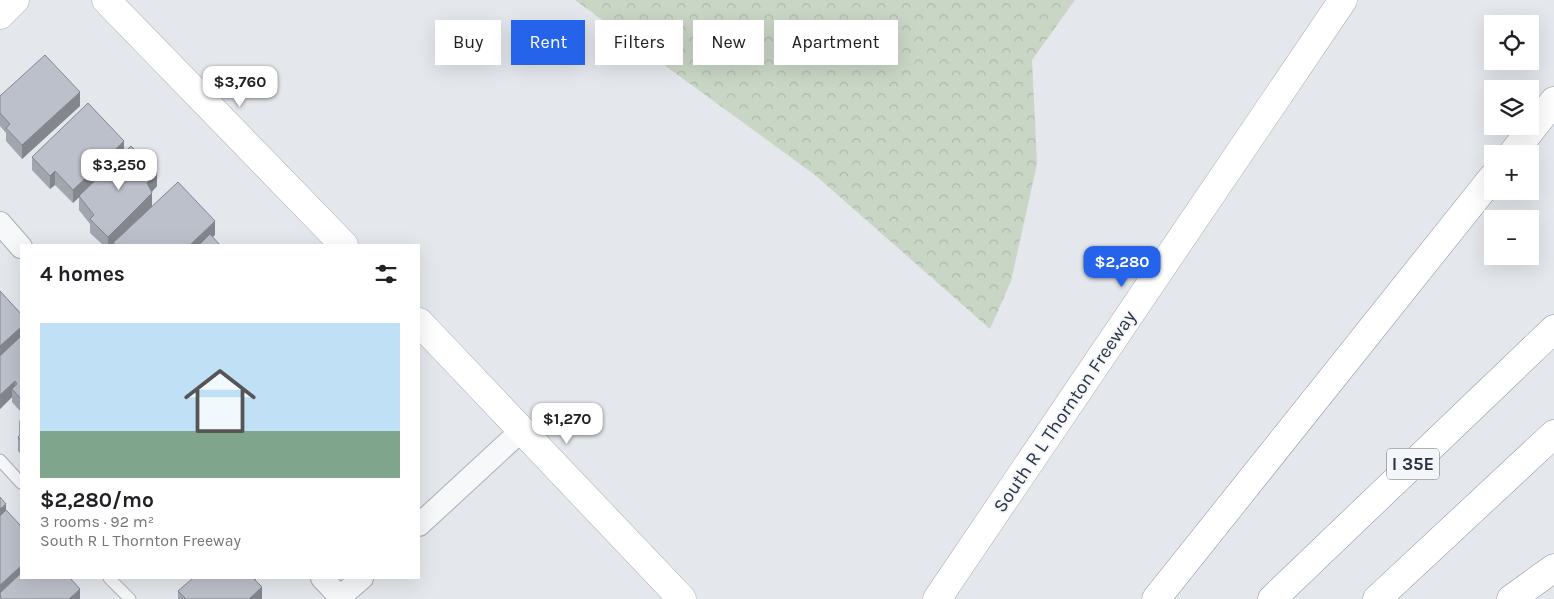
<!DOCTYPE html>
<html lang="en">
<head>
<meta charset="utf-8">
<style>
	body { margin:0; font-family:Karla,sans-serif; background:#f6f6f6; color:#202124; height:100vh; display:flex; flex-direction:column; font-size:19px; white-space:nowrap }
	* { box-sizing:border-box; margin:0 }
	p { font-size:16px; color:#757577 }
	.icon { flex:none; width:28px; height:28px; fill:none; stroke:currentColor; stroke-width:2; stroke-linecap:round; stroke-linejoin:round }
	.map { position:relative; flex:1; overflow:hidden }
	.side { position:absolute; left:20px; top:244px; width:400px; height:335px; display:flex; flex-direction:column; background:#fff; border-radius:0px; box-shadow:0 5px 20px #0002 }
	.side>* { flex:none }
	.banner { position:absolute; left:435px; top:20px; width:475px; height:45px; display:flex; gap:10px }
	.buttons { position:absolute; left:1484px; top:15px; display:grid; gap:10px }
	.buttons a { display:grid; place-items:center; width:55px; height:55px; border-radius:0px; background:#fff; box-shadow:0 5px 20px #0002; font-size:25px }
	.price { position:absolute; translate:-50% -42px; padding:0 11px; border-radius:10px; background:#fff; color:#222; font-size:16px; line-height:32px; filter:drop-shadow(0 1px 2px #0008) }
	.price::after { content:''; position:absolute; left:50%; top:30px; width:15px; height:11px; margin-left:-8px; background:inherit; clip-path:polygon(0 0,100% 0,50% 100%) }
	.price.selected { background:#2563eb; color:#fff }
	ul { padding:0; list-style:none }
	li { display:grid; align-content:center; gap:10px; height:265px; padding:0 20px }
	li+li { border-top:1px solid #e0e0e0 }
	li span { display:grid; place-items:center; height:155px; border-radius:0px; color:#555 }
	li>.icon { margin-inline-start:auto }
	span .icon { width:90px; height:90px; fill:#fffc; stroke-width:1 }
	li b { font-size:21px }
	h2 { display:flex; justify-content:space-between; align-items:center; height:60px; padding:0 20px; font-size:21px }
	.pill { padding:0 18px; border-radius:0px; background:#fff; box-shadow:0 5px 20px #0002; font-size:18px; line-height:45px }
	.pill.selected { background:#2563eb; color:#fff }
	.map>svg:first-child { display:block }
	.forest { fill:url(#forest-crowns) }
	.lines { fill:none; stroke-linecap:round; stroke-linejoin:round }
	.lane-casing { stroke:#a9aeb7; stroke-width:13 }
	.street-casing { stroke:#a9aeb7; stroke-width:24 }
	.secondary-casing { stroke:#a9aeb7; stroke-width:29 }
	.highway-casing { stroke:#8b94a3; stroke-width:29 }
	.lane { stroke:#f7f8fa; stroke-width:11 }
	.street { stroke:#f7f8fa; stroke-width:22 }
	.secondary { stroke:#fff; stroke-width:28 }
	.highway { stroke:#fff; stroke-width:28 }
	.wall { fill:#a1a5ae }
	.shaded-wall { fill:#83868d }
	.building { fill:#bbc0ca; stroke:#83868d }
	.labels { text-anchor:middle; stroke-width:4; stroke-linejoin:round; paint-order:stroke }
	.shield { fill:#f4f6f9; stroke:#676e7b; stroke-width:1 }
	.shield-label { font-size:18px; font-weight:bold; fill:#2b3445 }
	.street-label { font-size:19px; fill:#2b3445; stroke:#f4f6f9 }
</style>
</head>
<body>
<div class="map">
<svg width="1554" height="599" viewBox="0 0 1554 599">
	<defs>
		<pattern id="forest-crowns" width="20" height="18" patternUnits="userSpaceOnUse" patternTransform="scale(1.25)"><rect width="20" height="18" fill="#c9d6c5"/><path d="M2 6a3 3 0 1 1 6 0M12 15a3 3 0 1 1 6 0" fill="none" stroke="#adb8ab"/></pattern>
	</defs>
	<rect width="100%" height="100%" fill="#e4e7ec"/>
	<path class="forest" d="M575,0h500l-43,60 5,104 -26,117 -21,48 -175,-154z"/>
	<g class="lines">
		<g class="lane-casing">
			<path id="lane" d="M0,460l21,23
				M109,578l21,21"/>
		</g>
		<g class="street-casing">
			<path id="street" d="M0,223l21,24
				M419,525l104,-96
				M322,578l20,21
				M340,597l22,-19"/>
		</g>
		<g class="secondary-casing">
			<path id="secondary" d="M106,0l238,245
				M0,15l15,-15
				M419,322l263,277
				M937,599l406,-599"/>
		</g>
		<g class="highway-casing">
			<path id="highway" d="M1512,154l42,-53
				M1156,599l336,-421
				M1272,599l282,-270
				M1377,599l177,-165
				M1511,599l43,-31"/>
		</g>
		<use href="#lane" class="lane"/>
		<use href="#street" class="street"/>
		<use href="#secondary" class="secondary"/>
		<use href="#highway" class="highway"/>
	</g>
	<path class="wall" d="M0,96l80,10 -58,53 -16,-18v-8l-6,-7z
		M124,153l33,33 -5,6v14l63,29 -3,2 8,8h-117l-13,-12v-9l-11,-14v-13l-6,6 -18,-18 -5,4 -18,-19v-13z
		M0,291l21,23v98l-9,-10v-5l-12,12z
		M21,419v35l-3,-3v-14l1,-1v-15z
		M256,578v3l6,18h-84v-8z"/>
	<path class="shaded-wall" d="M80,92v14l-58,53v-14z
		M124,141v13l-51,49v-13z
		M55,171v14l-5,4v-13z
		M157,173v13l-10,11v-14z
		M152,193v14l-39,36v2h-5v-8z
		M215,221v14l-11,10h-14z
		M21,327v14l-21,19v-14z
		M15,381v11l-3,-3v8l-12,12v-14z
		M6,504v13l-6,6v-14z
		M21,566v12l-21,20v-13z
		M262,587v12h-13z
		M80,589v10h-11z"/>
	<path class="building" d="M45,55l35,37 -58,53 -16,-17 4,-4 -10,-11v-17z
		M88,103l36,38 -51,49 -18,-19 -5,5 -18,-19z
		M131,146l26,27 -10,10 5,10 -44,44 -18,-18 4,-4 -15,-19z
		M178,182l37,39 -25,24h-74l-3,-2z
		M210,234l10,11h-21z
		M0,291l21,23v13l-21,19z
		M21,336v63l-9,-10 5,-5 -2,-3 -15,14v-39z
		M21,434v7l-3,-4z
		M0,497l6,7 -6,5z
		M6,510l15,16v40l-21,19v-69z
		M21,573v5h49l10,11 -11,10h-68l-1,-6z
		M193,578h60l9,9 -13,12h-63l-8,-8z"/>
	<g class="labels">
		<rect class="shield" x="1387" y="448.5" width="52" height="31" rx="4"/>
		<g class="shield-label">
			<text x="1413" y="470">I 35E</text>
		</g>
		<g class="street-label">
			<text transform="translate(1064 411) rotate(-56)" y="7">South R L Thornton Freeway</text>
		</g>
	</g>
</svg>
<div class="buttons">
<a><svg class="icon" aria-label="locate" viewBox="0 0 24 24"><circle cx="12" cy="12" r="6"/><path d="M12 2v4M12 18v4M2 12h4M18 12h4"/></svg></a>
<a><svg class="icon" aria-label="layers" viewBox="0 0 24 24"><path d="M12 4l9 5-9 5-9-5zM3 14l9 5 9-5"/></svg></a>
<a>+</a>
<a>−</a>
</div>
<b class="price" style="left:240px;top:108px">$3,760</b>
<b class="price" style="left:119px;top:191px">$3,250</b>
<b class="price selected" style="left:1122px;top:288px">$2,280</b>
<b class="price" style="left:567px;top:445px">$1,270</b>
<div class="banner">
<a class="pill">Buy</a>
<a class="pill selected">Rent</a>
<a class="pill">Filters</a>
<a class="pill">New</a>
<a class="pill">Apartment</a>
</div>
<section class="side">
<h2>4 homes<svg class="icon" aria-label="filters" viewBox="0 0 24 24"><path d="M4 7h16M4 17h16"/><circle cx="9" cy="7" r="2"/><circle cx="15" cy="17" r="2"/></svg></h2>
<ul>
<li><span style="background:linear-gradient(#bfe0f5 70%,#7fa58c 0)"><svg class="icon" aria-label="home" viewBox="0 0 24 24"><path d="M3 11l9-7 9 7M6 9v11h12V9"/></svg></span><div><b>$2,280/mo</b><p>3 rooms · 92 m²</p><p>South R L Thornton Freeway</p></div></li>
</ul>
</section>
</div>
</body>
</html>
